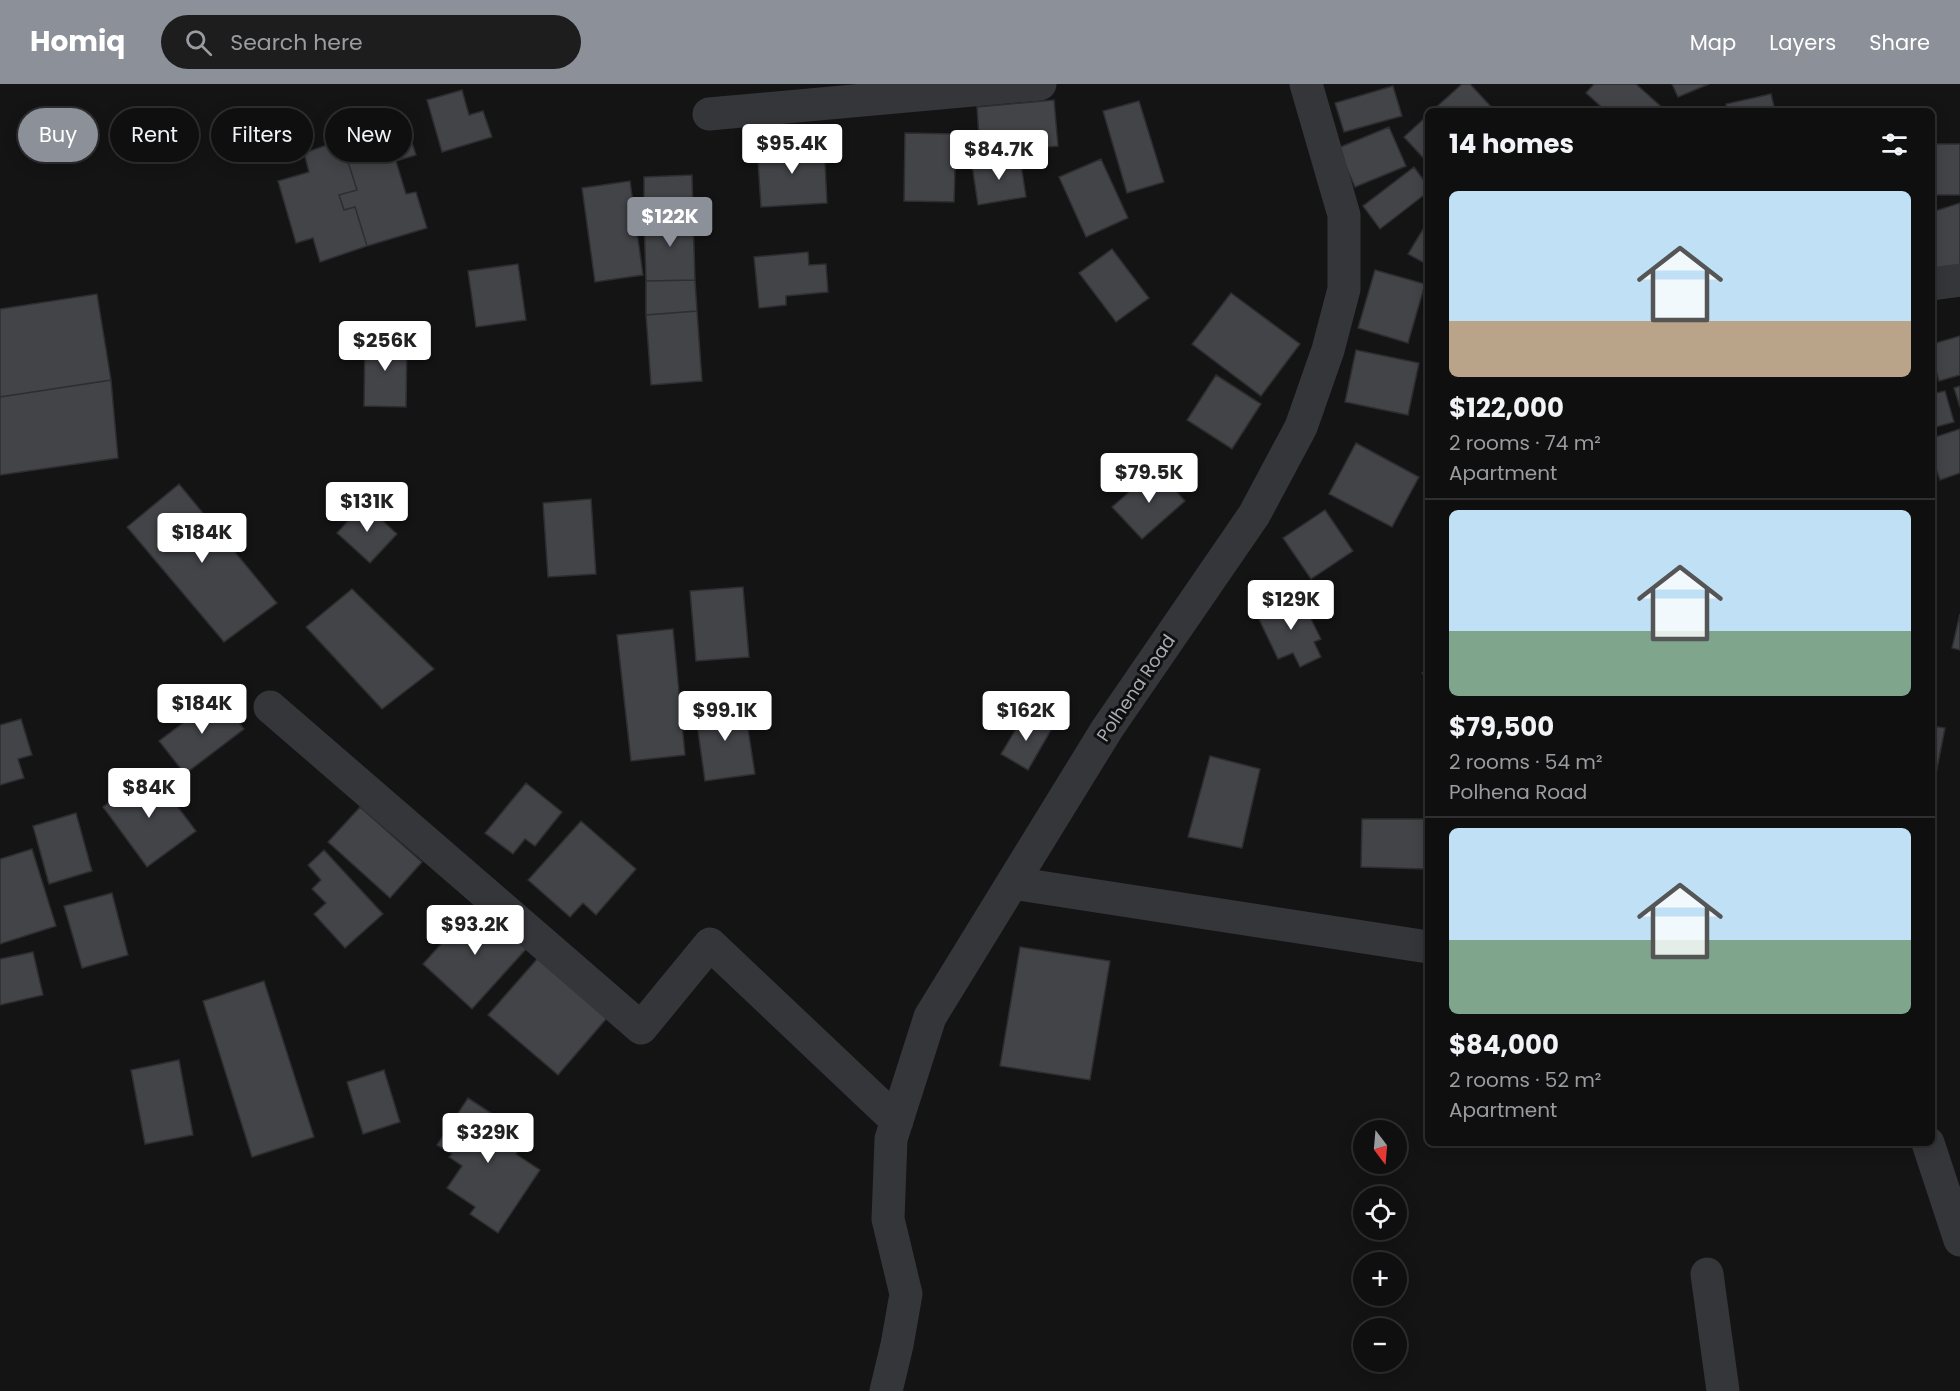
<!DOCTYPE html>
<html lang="en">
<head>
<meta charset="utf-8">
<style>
	body { margin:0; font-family:Poppins,sans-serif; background:#1d1d1e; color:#f1f3f6; height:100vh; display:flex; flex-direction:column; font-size:22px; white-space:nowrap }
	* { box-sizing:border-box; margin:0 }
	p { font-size:20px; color:#9b9c9f }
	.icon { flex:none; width:33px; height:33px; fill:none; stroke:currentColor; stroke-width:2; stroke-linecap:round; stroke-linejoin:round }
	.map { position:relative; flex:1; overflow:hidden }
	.panel { position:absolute; left:1425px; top:24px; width:510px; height:1038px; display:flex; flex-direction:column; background:#0f0f10; border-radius:9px; box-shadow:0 3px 15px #0003,0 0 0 2px #2f2f30 }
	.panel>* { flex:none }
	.top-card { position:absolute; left:18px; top:24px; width:570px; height:54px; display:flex; gap:12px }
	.needle { width:39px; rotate:164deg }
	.tools { position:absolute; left:1353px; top:1036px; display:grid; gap:12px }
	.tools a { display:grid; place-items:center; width:54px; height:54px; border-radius:50%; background:#0f0f10; box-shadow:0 3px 15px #0003,0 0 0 2px #2f2f30; font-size:30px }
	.price { position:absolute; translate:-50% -51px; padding:0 14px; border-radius:6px; background:#fff; color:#222; font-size:20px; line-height:39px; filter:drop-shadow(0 2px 3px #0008) }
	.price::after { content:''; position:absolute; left:50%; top:36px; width:18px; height:14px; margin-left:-9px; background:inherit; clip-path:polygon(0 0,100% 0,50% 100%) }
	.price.current { background:#8c9099; color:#fff }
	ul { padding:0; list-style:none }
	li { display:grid; align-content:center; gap:12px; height:318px; padding:0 24px }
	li+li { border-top:2px solid #2f2f30 }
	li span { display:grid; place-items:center; height:186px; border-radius:9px; color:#555 }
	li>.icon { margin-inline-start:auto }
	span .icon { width:108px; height:108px; fill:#fffc; stroke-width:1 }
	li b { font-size:26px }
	h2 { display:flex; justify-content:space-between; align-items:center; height:72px; padding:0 24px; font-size:26px }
	.tag { padding:0 21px; border-radius:27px; background:#0f0f10; box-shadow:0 3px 15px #0003,0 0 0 2px #2f2f30; font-size:21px; line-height:54px }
	.tag.current { background:#8c9099; color:#fff }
	header { display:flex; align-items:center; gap:36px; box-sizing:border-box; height:84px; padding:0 30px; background:#8c9099; color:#fff }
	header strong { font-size:28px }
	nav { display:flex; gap:33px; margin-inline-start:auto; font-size:21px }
	.search { width:420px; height:54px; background:#1d1d1e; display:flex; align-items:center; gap:15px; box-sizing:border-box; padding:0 21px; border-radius:33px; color:#9b9c9f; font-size:22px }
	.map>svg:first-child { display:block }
	.building { fill:#434448; stroke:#2e2e31; stroke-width:1.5 }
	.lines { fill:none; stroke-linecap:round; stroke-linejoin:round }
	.minor { stroke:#35363a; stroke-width:33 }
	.labels { text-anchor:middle; stroke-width:6; stroke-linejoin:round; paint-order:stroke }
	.street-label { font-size:18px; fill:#a7acb4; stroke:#0f0f10 }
</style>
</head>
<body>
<header>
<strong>Homiq</strong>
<div class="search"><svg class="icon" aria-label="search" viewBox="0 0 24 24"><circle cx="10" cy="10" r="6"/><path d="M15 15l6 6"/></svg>Search here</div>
<nav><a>Map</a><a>Layers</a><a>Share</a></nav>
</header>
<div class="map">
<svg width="1960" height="1307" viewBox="0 0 1960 1307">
	<rect width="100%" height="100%" fill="#141415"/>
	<path class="building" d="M1462,0h8l25,27h-63z
		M1594,0h42l30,27h-60l-20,-18z
		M1672,0h37l-31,13z
		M1393,2l9,30 -58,16 -9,-29z
		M462,6l7,25 14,-4 9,26 -50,15 -15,-52z
		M1771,10l4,17h-48l-1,-7z
		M1054,16l4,46 -78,7 -3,-46z
		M1139,17l25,81 -37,11 -24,-82z
		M1428,31v48l-24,-26z
		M405,37l11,34 -20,6 10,33 10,-2 11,36 -60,18 -12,-39 -11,3 -5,-15 18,-5 -16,-50z
		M1389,43l17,39 -51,21 -17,-39z
		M905,49l51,1 -2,68 -50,-1z
		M341,56l16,50 -18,5 5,15 11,-3 12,39 -47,16 -7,-24 -17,5 -18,-62 31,-9 -5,-19z
		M824,59l3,60 -66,4 -4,-60z
		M1932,60h28v51h-28z
		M1020,74l6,39 -48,8 -6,-40z
		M1101,75l27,59 -42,19 -27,-60z
		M1414,83l14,19v6l-48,37 -17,-23z
		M692,91l1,40 -49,2v-40z
		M630,97l13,94 -48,7 -13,-94z
		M1960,119v67l-28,10v-68z
		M693,131l2,65 -49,1 -2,-64z
		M1428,137v44l-20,-11z
		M1112,165l37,49 -33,24 -37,-49z
		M808,168l1,13 17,-1 2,28 -42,4v9l-27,3 -5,-51z
		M518,180l8,56 -50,7 -8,-56z
		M1375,186l50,14 -17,59 -50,-15z
		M695,196l2,31 -51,4v-34z
		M1231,209l69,51 -39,52 -69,-52z
		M97,210l14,86 -111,17v-88z
		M697,227l5,70 -51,4 -5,-70z
		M365,252l42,1 -1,70 -42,-1z
		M1960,252v39l-21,6 -7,-25v-12z
		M1356,266l63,13 -11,52 -63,-13z
		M1216,291l45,29 -29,45 -45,-29z
		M111,296l7,78 -118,17v-78z
		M1960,302v21l-6,-19z
		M1945,307l9,31 -22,6v-34z
		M1960,345v44l-20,7 -8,-23v-19z
		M1356,359l63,34 -27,50 -63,-33z
		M1156,384l29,33 -43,38 -30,-32z
		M179,400l98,119 -53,39 -97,-115z
		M591,415l5,75 -48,3 -5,-74z
		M364,419l33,31 -27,29 -33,-30z
		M1325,426l28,41 -42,28 -28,-41z
		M743,503l6,70 -53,4 -6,-70z
		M352,505l82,80 -52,40 -76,-82z
		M1299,511l22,44 -7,3 7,15 -21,10 -7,-14 -15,6 -21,-44z
		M1960,530v36l-8,-2z
		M673,545l12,126 -54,6 -14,-126z
		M1428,584v11l-6,-6z
		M219,612l25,33 -59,45 -26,-33z
		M744,619l11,71 -50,7 -10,-71z
		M1025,630l26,16 -23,40 -27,-16z
		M21,635l11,36 -14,4 6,19 -24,7v-60z
		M1932,642l13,2 -11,56h-2z
		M1210,672l50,13 -18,79 -54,-11z
		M151,687l45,60 -49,36 -44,-60z
		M526,699l36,29 -27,34 -10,-7 -12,15 -28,-21z
		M360,723l62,55 -32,36 -62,-56z
		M76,729l16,58 -43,13 -16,-58z
		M1362,735h63l-1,50 -63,-2z
		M581,737l55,48 -40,46 -13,-12 -13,14 -42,-37z
		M32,765l24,77 -56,18v-85z
		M324,766l59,64 -38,34 -31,-34 12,-11 -14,-14 9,-9 -13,-15z
		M112,809l16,62 -46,13 -18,-62z
		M477,820l50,44 -55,61 -49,-45z
		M1020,863l90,14 -20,119 -90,-14z
		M33,868l10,43 -43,10v-46z
		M538,874l69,60 -49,57 -70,-60z
		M264,897l50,156 -62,20 -49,-156z
		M179,976l14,75 -48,9 -14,-74z
		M384,986l16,52 -37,12 -16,-52z
		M468,1014l59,39 -11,17 24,16 -42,63 -28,-19 5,-7 -28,-19 15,-22 -13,-9 3,-3 -15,-9z"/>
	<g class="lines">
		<path class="minor" d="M709,30l331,-30
			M1932,200l28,-4
			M270,623l371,321 69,-84 187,177
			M1013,799l415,64
			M1928,1059l32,97
			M1707,1190l16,117
			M886,1307l11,-46 9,-51 -18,-75 3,-80 39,-122 177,-288 147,-214 47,-88 27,-77 16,-61v-74l-38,-131"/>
	</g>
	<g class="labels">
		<g class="street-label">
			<text transform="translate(1136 604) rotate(-56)" y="6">Polhena Road</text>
		</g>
	</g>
</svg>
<div class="tools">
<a><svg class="needle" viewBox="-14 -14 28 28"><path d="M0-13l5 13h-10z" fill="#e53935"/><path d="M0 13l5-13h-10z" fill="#9b9c9f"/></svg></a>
<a><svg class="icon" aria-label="locate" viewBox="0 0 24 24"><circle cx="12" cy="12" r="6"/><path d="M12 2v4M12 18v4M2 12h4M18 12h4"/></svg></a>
<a>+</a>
<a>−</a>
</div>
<b class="price" style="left:792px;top:91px">$95.4K</b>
<b class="price" style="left:999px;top:97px">$84.7K</b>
<b class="price current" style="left:670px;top:164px">$122K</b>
<b class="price" style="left:385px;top:288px">$256K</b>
<b class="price" style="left:1149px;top:420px">$79.5K</b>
<b class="price" style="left:367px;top:449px">$131K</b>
<b class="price" style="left:202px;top:480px">$184K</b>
<b class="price" style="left:1291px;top:547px">$129K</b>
<b class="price" style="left:202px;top:651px">$184K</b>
<b class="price" style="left:725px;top:658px">$99.1K</b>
<b class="price" style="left:1026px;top:658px">$162K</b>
<b class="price" style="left:149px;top:735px">$84K</b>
<b class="price" style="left:475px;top:872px">$93.2K</b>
<b class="price" style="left:488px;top:1080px">$329K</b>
<div class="top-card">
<a class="tag current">Buy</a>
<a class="tag">Rent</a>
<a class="tag">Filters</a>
<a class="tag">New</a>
</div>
<section class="panel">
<h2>14 homes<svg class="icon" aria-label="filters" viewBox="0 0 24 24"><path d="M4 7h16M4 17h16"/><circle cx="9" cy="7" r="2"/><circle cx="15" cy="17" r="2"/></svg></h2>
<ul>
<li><span style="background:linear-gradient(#bfe0f5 70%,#b9a48a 0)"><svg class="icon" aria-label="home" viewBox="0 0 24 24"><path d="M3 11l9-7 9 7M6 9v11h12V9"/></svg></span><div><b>$122,000</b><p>2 rooms · 74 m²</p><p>Apartment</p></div></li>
<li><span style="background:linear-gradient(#bfe0f5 65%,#7fa58c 0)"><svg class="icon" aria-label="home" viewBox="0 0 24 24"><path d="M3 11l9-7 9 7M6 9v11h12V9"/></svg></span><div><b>$79,500</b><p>2 rooms · 54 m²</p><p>Polhena Road</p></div></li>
<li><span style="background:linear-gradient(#bfe0f5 60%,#7fa58c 0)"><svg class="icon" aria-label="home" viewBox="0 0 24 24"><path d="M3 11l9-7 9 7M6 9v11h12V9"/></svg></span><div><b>$84,000</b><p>2 rooms · 52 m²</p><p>Apartment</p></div></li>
</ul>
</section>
</div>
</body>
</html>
